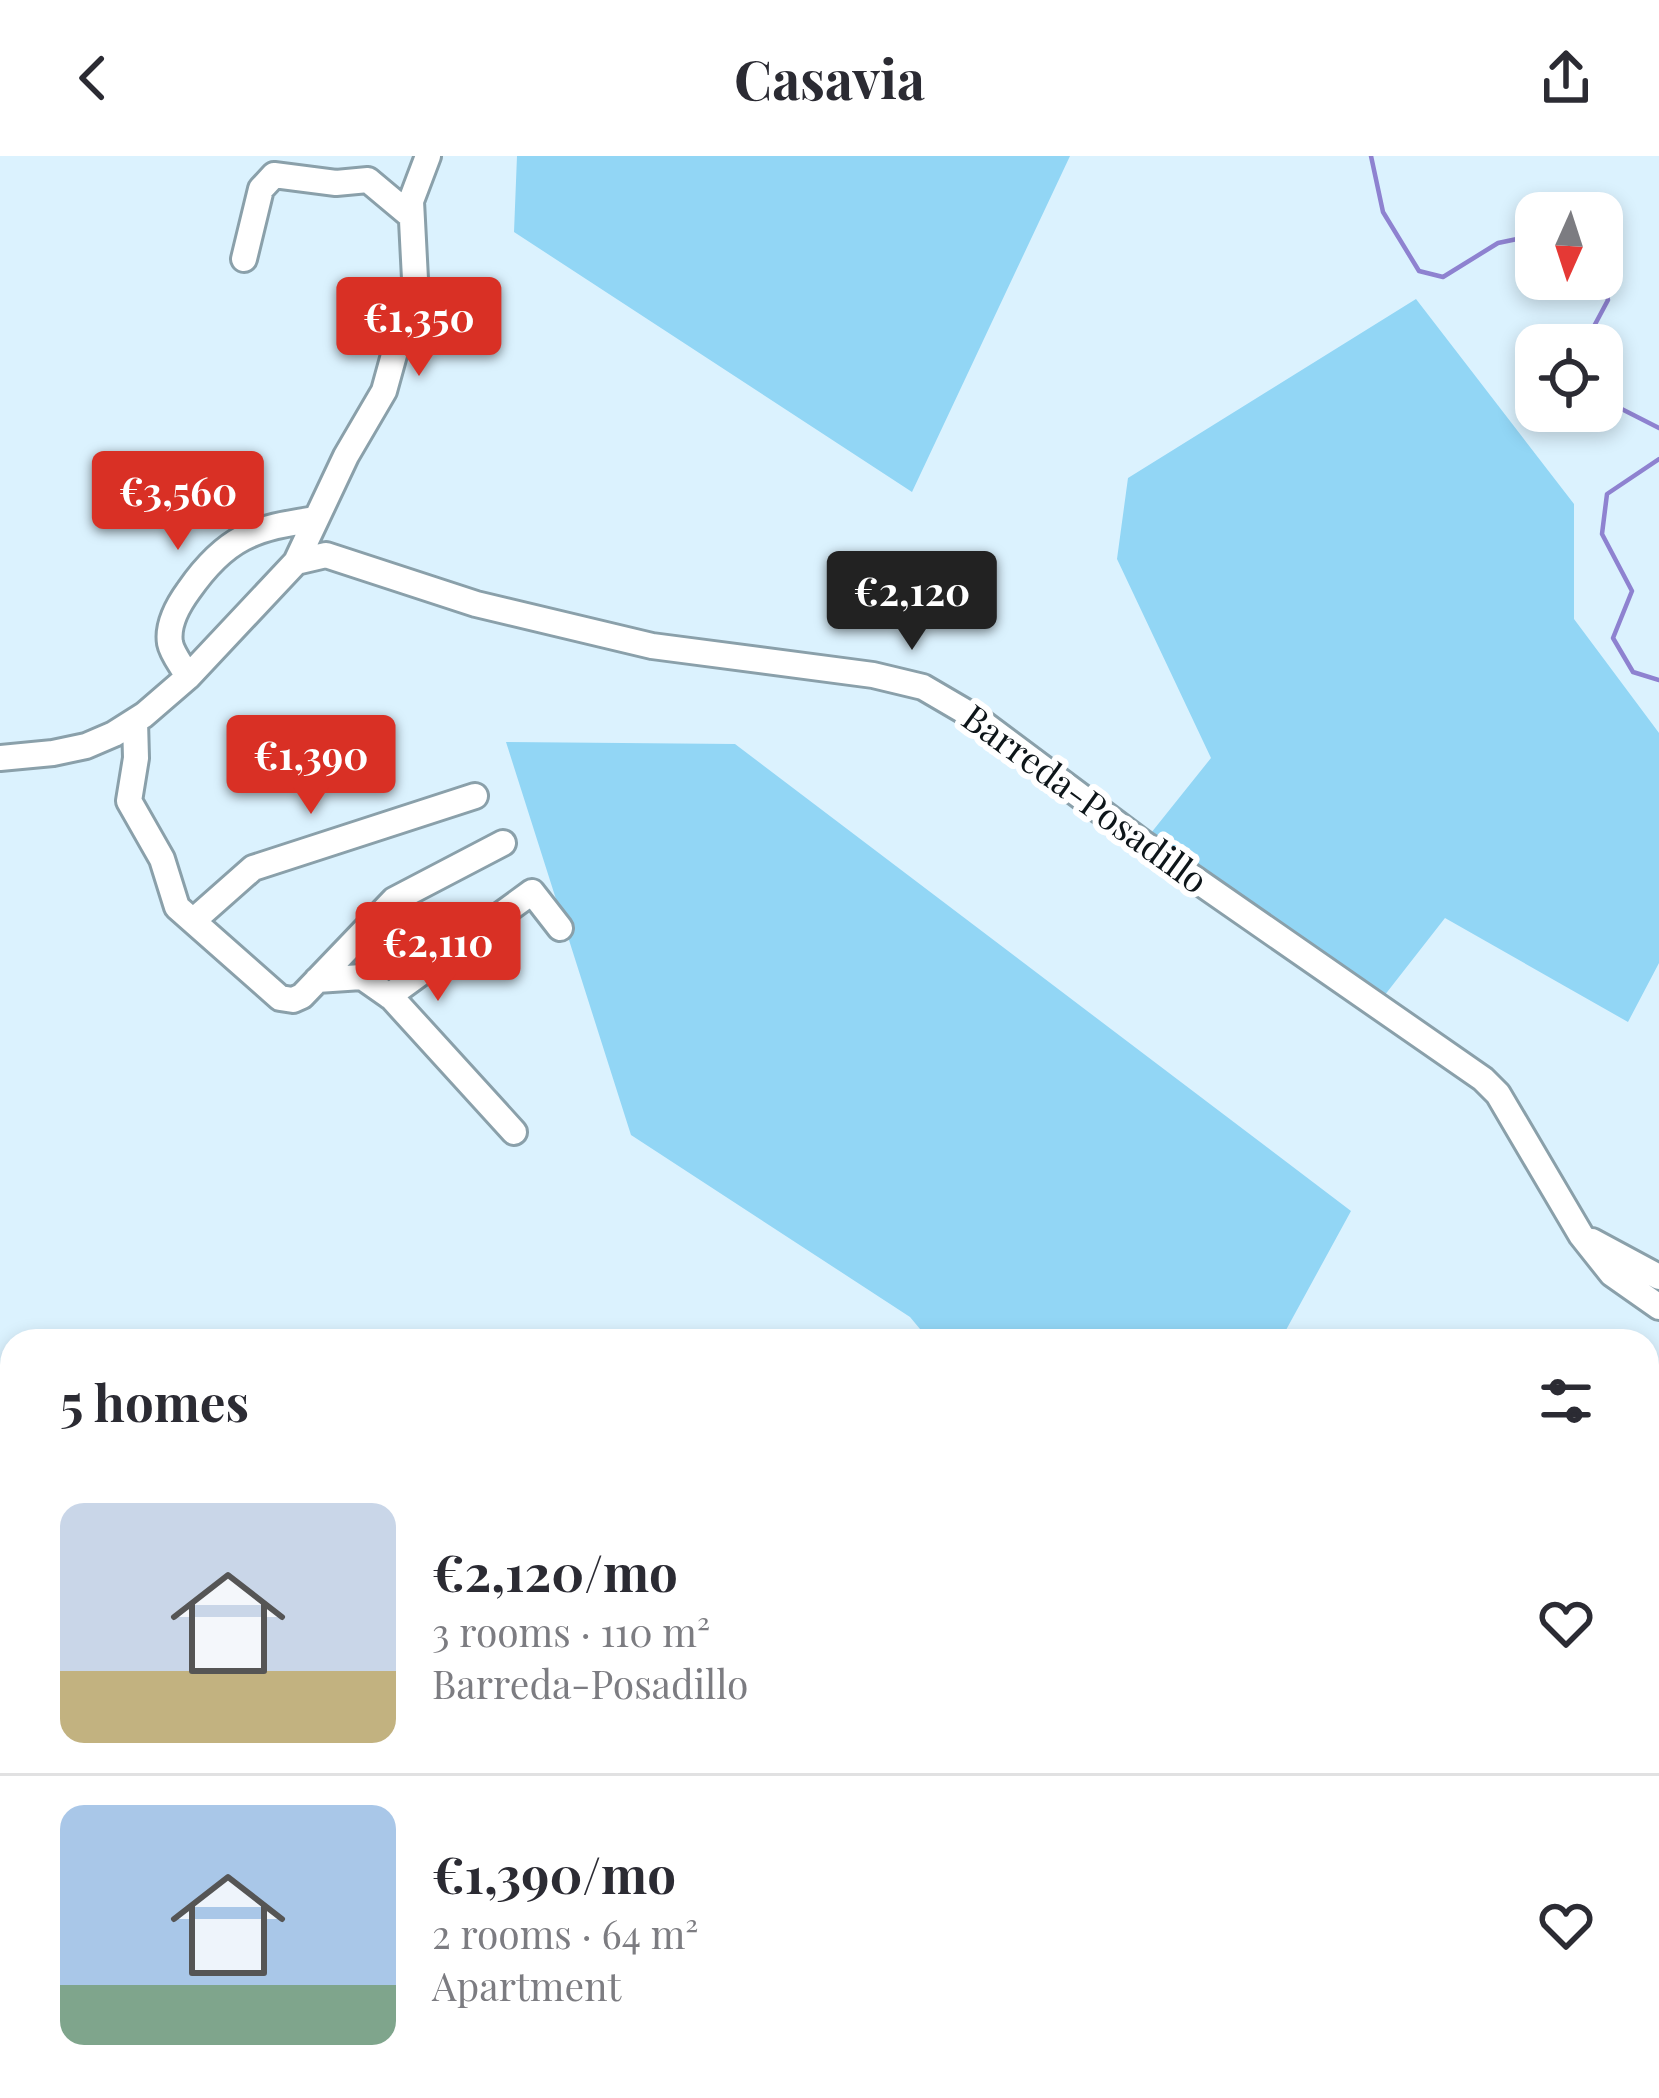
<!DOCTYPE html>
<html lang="en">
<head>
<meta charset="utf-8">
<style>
	body { margin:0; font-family:"Playfair Display",serif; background:#f2f2f3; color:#2b2b33; height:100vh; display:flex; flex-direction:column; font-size:45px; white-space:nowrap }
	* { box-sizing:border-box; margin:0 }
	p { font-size:39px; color:#7c7c81 }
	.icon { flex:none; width:66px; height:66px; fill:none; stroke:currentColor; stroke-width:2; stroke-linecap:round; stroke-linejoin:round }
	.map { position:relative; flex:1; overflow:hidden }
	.side { position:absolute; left:0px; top:1173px; width:1659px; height:771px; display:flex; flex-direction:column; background:#fff; border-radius:36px 36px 0 0; box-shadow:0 6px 18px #0003 }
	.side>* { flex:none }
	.needle { width:78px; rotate:183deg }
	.fabs { position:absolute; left:1515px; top:36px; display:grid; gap:24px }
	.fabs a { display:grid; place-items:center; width:108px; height:108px; border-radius:24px; background:#fff; box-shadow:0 6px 18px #0003; font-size:60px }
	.price { position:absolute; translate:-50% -102px; padding:0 27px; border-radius:12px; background:#d93025; color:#fff; font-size:39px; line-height:78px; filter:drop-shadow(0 3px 6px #0008) }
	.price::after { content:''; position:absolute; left:50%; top:72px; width:36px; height:27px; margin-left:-18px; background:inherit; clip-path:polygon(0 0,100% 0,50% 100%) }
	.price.on { background:#222; color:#fff }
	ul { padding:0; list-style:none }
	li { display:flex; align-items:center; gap:36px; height:300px; padding:0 60px }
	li+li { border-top:3px solid #e1e1e2 }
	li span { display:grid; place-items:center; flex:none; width:336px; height:240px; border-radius:24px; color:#555 }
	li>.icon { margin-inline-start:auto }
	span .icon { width:144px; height:144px; fill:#fffc; stroke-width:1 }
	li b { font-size:51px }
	h2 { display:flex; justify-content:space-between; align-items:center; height:144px; padding:0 60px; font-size:51px }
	header { display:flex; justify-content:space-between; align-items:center; height:156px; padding:0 60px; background:#fff; font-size:54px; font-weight:700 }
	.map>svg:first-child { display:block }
	.green { fill:#92d6f5 }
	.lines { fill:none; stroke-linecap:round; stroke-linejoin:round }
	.stream { stroke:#8e82d0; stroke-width:4.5 }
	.minor-casing { stroke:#8aa0aa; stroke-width:30 }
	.path { stroke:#6b7a81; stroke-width:3; stroke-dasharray:9 6; stroke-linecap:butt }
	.minor { stroke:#fff; stroke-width:24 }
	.labels { text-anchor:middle; stroke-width:12; stroke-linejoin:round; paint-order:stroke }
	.street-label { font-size:36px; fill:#0d1519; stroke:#fff }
</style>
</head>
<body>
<header><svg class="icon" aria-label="back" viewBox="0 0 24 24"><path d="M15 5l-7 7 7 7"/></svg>Casavia<svg class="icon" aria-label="share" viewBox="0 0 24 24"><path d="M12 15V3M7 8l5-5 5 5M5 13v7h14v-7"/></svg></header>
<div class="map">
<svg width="1659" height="1942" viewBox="0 0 1659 1942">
	<rect width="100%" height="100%" fill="#dbf2fe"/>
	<path class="green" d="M517,0h553l-158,336 -398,-260z
		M1416,143l158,205v115l85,114v230l-31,59 -183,-104 -68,87 -234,-162 68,-85 -94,-199 11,-81z
		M506,586l229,2 616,467 -71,130h-350l-20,-24 -279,-182z"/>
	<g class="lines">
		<path class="stream" d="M1371,0l12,56 36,59 24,6 55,-34 38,-8
			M1584,189l24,-45 -6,-27
			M1602,243l57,29
			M1659,303l-52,35 -5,40 30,57 -19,47 20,34 26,8
			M1647,1582l12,11
			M756,1942l2,-10"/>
		<g class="minor-casing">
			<path id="minor" d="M244,103l17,-70 13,-14 62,8 32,-3 43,36
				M296,406l50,-106 38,-65 31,-112 -4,-78 17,-45
				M188,521c-5,-10 -16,-23 -18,-34 -3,-19 8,-38 19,-53 37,-53 65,-62 127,-71
				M135,565l1,37 -7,43 33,58 15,48 103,91 13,2 9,-4 92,-96 109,-57
				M0,602l53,-5 33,-7 28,-12 30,-19 44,-38 108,-115 30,-7 150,49 176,42 221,29 50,12 53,31 167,125 340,236 15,15 83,141 31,39 47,33
				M193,765l60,-53 222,-72
				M317,824l45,-3 30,21 122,134
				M389,840l143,-104 28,36
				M1592,1085l67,36
				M0,1379l12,1
				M0,1443h12
				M1647,1900l12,7
				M1100,1932l3,10"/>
		</g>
		<path class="path" d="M0,1925l12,4
			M13,1932l10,10
			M1176,1932l5,10
			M579,1942l6,-10
			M651,1942l15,-10"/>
		<use href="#minor" class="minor"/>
	</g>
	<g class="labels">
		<g class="street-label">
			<text transform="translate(1085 643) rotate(36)" y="13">Barreda-Posadillo</text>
		</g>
	</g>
</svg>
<div class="fabs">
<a><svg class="needle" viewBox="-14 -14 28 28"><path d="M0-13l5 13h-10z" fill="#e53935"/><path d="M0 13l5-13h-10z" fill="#7c7c81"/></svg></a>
<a><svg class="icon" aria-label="locate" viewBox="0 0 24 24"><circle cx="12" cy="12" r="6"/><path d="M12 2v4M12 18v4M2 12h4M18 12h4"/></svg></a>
</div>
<b class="price" style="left:419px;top:223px">€1,350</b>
<b class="price" style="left:178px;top:397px">€3,560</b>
<b class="price on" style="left:912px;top:497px">€2,120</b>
<b class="price" style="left:311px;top:661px">€1,390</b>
<b class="price" style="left:438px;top:848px">€2,110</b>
<section class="side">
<h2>5 homes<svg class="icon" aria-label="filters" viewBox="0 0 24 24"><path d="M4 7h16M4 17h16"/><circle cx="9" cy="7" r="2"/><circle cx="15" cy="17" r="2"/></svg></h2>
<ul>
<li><span style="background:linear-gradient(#c9d6e8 70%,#c2b280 0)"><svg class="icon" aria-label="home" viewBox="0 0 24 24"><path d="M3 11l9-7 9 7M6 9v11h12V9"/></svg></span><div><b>€2,120/mo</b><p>3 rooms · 110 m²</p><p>Barreda-Posadillo</p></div><svg class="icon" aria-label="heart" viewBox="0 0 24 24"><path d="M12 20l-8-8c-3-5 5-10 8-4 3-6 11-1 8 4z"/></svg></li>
<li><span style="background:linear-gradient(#a9c7e8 75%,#7fa58c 0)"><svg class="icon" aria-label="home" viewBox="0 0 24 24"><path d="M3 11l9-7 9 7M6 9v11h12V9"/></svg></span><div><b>€1,390/mo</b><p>2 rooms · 64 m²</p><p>Apartment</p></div><svg class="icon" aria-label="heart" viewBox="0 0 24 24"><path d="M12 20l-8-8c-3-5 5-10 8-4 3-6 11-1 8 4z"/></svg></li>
</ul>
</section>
</div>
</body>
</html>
